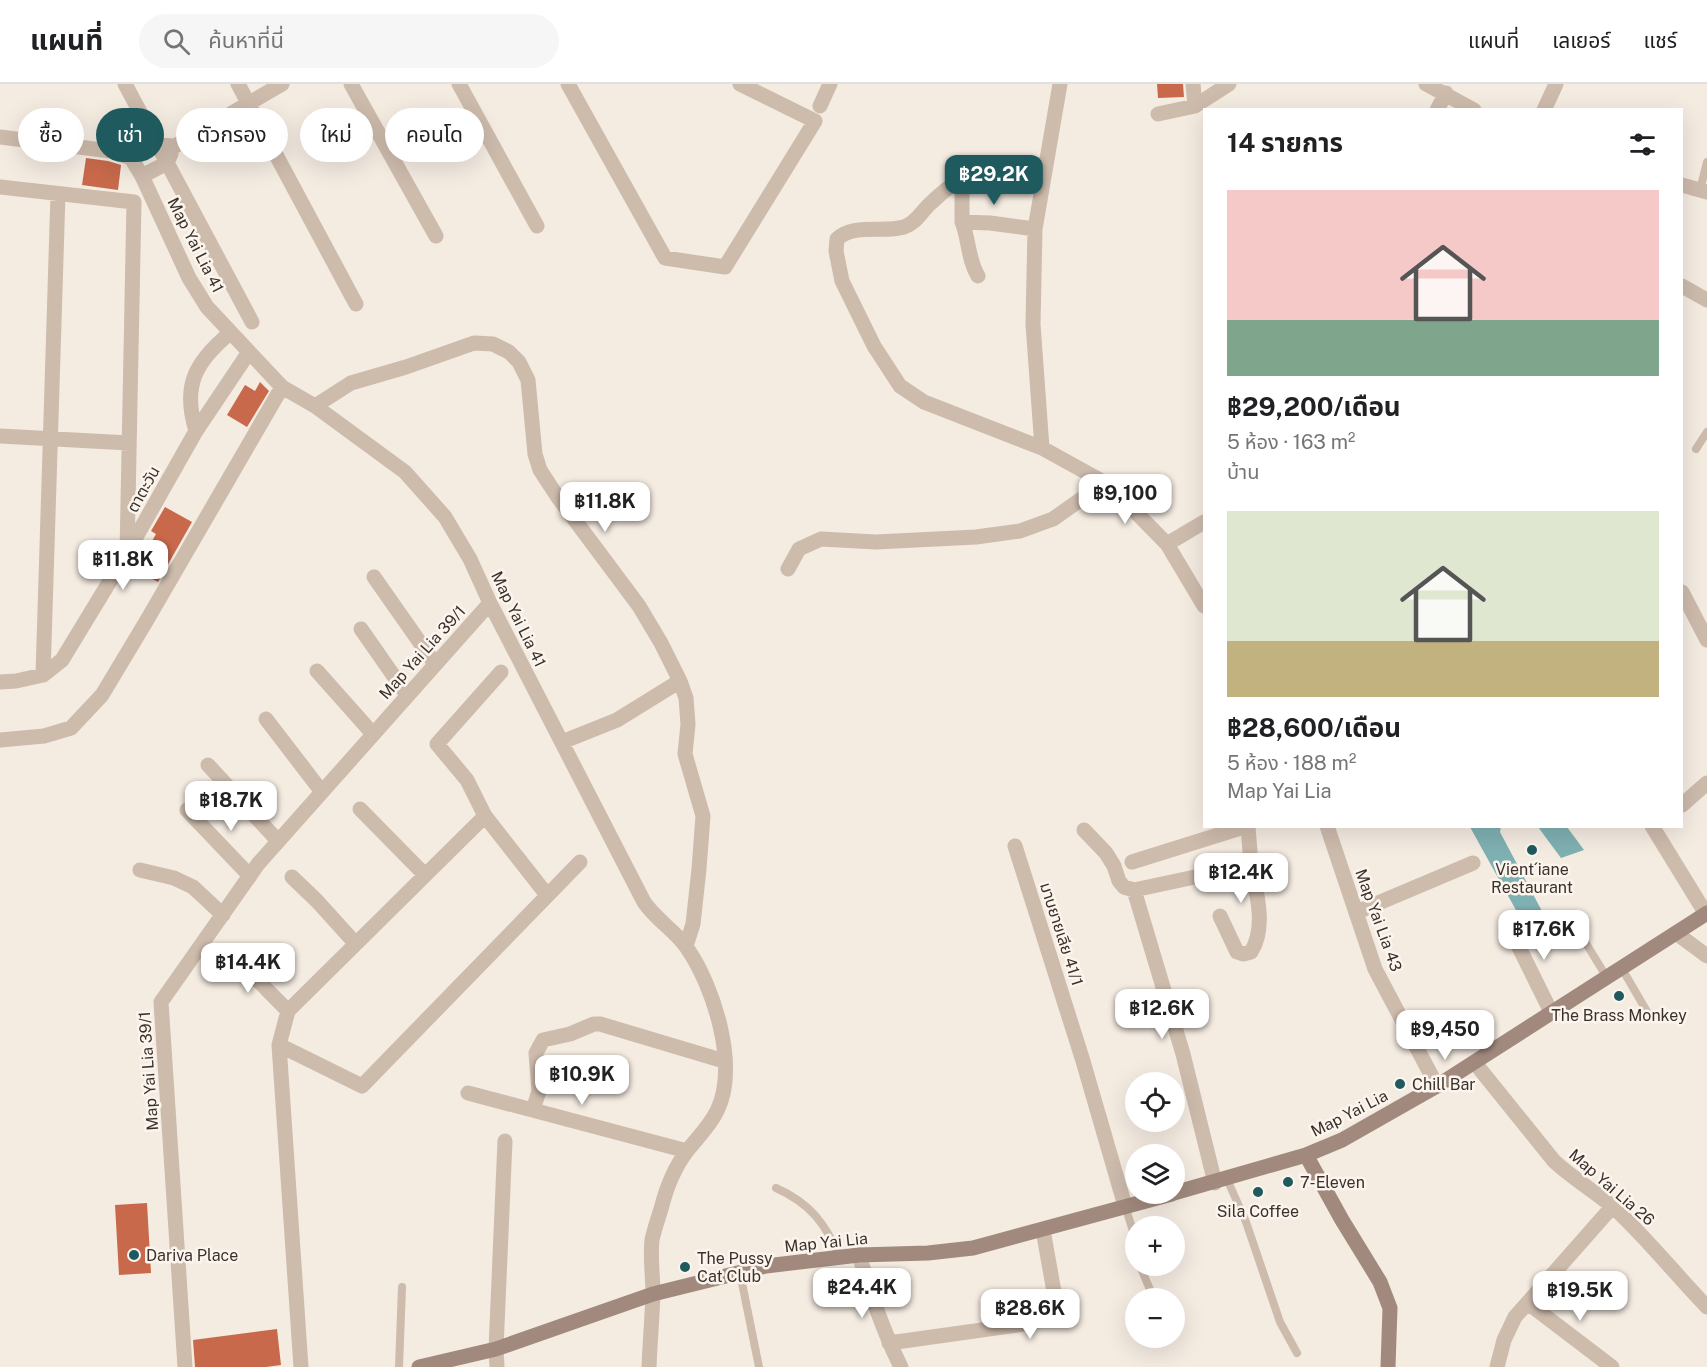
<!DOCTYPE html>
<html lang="th">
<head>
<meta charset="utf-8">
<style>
	body { margin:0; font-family:"Public Sans","Noto Sans Thai",sans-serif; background:#f6f6f6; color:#202124; height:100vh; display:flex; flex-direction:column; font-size:22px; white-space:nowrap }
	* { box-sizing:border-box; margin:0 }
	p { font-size:20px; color:#757577 }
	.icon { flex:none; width:33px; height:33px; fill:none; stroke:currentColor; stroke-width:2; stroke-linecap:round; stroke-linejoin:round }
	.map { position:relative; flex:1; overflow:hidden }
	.sheet { position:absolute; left:1203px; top:24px; width:480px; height:720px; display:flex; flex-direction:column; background:#fff; border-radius:0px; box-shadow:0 6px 24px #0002 }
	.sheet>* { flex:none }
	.guide { position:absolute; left:18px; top:24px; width:570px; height:54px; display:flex; gap:12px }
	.buttons { position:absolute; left:1125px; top:988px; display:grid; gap:12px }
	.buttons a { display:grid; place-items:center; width:60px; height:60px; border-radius:50%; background:#fff; box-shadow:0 6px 24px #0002; font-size:30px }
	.price { position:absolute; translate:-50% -51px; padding:0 14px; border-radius:12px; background:#fff; color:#222; font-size:20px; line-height:39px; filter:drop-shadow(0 2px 3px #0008) }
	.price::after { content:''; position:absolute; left:50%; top:36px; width:18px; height:14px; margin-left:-9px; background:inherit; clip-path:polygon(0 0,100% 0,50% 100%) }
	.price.current { background:#1f5a5e; color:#fff }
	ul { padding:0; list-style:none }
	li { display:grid; align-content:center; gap:12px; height:318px; padding:0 24px }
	li span { display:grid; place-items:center; height:186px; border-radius:0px; color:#555 }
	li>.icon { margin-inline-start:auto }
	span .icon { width:108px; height:108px; fill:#fffc; stroke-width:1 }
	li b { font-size:26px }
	h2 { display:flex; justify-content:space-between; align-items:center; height:72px; padding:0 24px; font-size:26px }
	.pill { padding:0 21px; border-radius:27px; background:#fff; box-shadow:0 6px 24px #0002; font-size:21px; line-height:54px }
	.pill.current { background:#1f5a5e; color:#fff }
	header { display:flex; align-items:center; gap:36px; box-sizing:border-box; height:84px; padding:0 30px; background:#fff; border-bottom:2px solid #e0e0e0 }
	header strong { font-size:28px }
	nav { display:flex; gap:33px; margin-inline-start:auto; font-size:21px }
	.search { width:420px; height:54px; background:#f6f6f6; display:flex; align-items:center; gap:15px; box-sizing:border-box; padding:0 21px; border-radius:33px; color:#757577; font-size:22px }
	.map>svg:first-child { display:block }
	.water { fill:#7fb0b2 }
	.building { fill:#c8694b }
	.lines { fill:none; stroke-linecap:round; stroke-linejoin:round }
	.lane { stroke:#cdbbac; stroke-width:8 }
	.street { stroke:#cdbbac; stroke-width:15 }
	.secondary { stroke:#a18a7d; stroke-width:15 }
	.poi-dot { fill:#1f5a5e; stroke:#fbf5ee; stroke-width:2 }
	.labels { text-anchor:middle; stroke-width:5; stroke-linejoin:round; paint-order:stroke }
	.street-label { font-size:16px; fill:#3b302b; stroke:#fbf5ee }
	.poi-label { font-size:16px; fill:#3b302b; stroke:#fbf5ee; text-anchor:start }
</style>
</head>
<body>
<header>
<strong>แผนที่</strong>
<div class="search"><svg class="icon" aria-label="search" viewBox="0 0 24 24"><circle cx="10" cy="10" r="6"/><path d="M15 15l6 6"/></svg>ค้นหาที่นี่</div>
<nav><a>แผนที่</a><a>เลเยอร์</a><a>แชร์</a></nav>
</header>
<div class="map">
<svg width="1707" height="1283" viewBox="0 0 1707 1283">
	<rect width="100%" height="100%" fill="#f4ebe1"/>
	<path class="water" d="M1470,743h31l-1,5 43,81 -21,8z
		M1538,743h29l17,23 -23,8z"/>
	<path class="building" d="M1157,0h26l1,13 -26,1z
		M86,74l22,3 13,4 -3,25 -36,-5z
		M260,298l9,9 -22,36 -20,-12 18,-30 10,6z
		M165,423l27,15 -34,60 -22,-12 20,-36 -5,-3z
		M147,1119l4,70 -32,2 -4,-70z
		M277,1245l4,36 -15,2h-71l-2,-27z"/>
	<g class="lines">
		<path class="lane" d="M1700,106l7,-28
			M1696,365l11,-17
			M1568,830l38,62
			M1621,883l28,48
			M1227,1095l19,43 34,100 17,31
			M776,1104c34,15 50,36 64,70
			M1125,1122l9,28 2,19
			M1140,1182l14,33
			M740,1189l19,94
			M399,1283l3,-80"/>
		<path class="street" d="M125,0l127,238
			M238,0l118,220
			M351,0l85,152
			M459,0l78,142
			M568,0l97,174 60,9 90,-146 -75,-37
			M1193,0l2,22
			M1426,0l48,26
			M820,22l10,-22
			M1437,26l9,-17
			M1544,26l12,-26
			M1158,30l37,-8 34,-22
			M0,53l110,14 21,7 11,18 47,102 18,29 75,80 33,19 90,66 40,45 25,42 20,44 154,299c12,18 32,29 43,46 27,39 52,118 30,163 -8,16 -20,27 -30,40 -13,17 -21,38 -26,58 -3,10 -7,21 -9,31 -2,17 1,37 1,54 -1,25 -3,49 -4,73
			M131,74l27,-13 17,1 107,-62
			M1046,82c-51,-9 -76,0 -114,36 -10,8 -15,21 -28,25 -20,6 -50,-4 -67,12l-1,12 6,30 32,65 26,40 24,16 118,46 67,37 58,59 37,62
			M142,92l25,-13 4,-9
			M962,95v43l28,1 45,6
			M1682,101l25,7
			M0,103l134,15 -7,351
			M962,138c7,17 6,38 16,54
			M1682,202l25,14
			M315,322l36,-23 55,-16 68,-24 19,1 16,8 10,10 9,18 7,74 5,16 17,26 82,110 22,37 19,38 6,17 2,26 -3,30 18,62 -4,53 -6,55 -7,22
			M196,347c-14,-45 -1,-69 34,-98
			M0,352l129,7
			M1042,364l-9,-124 2,-95 25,-145
			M1167,460l37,-22
			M788,485l11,-20 22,-10 55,3 100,-5 44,-6 33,-12 27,-19 29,-15
			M374,493l61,87
			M1682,508l25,48
			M361,545l46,66
			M317,587l56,63
			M501,588l-64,72 30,36 18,36 62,79
			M43,591l15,-481
			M0,598l16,-1 27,-6 19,-15 65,-107 69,-122 53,-79
			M266,635l56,73
			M0,656l44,-4 27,-8 31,-33 45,-75 135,-233
			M562,658l55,-22 63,-39
			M208,681l70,76
			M1682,721l25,-22
			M360,725l64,65
			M187,726l63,66
			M1327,742l48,143 62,117
			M1652,742l54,88
			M1084,746l22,23 8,13 5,15 5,6 10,3 117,-25 -3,-39
			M1015,762l68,215 42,145
			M1132,778l115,-36
			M140,786l34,8 19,9 30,28
			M292,793l25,24 38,42
			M1134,806l49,164 32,129
			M1357,828l116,-49
			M1220,832l17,36 6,2 8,-2c16,-25 5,-61 0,-87
			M1508,841l43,87
			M1676,849l31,23
			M232,870l56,57
			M279,961l83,41 218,-224
			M1475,979l79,98c18,17 39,29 58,45 34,31 63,68 95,101
			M468,1009l219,58
			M533,1026l6,-19 -3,-38 7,-13 27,-6 24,-10h6l124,37
			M859,1171c12,39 24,76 42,112
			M1528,1219l84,64
			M889,1259l129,-18c15,-3 34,-5 38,-22l-13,-73
			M185,1283l-24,-365 97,-138 232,-261
			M301,1283l-22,-322 9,-34 197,-195
			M497,1283l-1,-18 9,-208
			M1497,1283l7,-27 11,-23 97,-110"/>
		<path class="secondary" d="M1306,1071l36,65 38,62 10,26 -2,59
			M1174,1109l132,-38 36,-15 95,-54 270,-173
			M419,1283l77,-18 157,-55 113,-28 93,-11 69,-2 45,-5 199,-54"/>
	</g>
	<g class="poi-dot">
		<circle cx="1532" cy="766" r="6"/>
		<circle cx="1619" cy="912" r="6"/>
		<circle cx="1400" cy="1000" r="6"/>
		<circle cx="1288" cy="1098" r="6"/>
		<circle cx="1258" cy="1108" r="6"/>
		<circle cx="134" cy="1171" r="6"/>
		<circle cx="685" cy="1183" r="6"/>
	</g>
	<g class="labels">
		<g class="street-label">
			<text transform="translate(196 161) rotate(63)" y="6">Map Yai Lia 41</text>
			<text transform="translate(143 405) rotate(-61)" y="6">ตาตะวัน</text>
			<text transform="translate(519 535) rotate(64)" y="6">Map Yai Lia 41</text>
			<text transform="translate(422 568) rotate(-48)" y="6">Map Yai Lia 39/1</text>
			<text transform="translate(1379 836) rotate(70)" y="6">Map Yai Lia 43</text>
			<text transform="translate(1062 850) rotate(72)" y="6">มาบยายเลีย 41/1</text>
			<text transform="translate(148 987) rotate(-94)" y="6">Map Yai Lia 39/1</text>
			<text transform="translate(1349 1029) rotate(-27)" y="6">Map Yai Lia</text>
			<text transform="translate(1612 1103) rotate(41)" y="6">Map Yai Lia 26</text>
			<text transform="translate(826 1158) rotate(-6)" y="6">Map Yai Lia</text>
		</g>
		<g class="poi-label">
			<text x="1532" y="791" text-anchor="middle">Vient´iane<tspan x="1532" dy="18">Restaurant</tspan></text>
			<text x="1619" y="937" text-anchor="middle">The Brass Monkey</text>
			<text x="1412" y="1006">Chill Bar</text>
			<text x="1300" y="1104">7-Eleven</text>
			<text x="1258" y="1133" text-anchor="middle">Sila Coffee</text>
			<text x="146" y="1177">Dariva Place</text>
			<text x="697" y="1180">The Pussy<tspan x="697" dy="18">Cat Club</tspan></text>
		</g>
	</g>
</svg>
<div class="buttons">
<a><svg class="icon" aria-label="locate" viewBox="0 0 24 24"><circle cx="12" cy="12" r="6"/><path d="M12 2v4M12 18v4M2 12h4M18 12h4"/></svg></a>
<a><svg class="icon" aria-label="layers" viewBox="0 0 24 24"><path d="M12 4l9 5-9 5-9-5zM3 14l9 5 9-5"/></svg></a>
<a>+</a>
<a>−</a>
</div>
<b class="price current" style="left:994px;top:122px">฿29.2K</b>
<b class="price" style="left:1125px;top:441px">฿9,100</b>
<b class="price" style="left:605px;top:449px">฿11.8K</b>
<b class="price" style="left:123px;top:507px">฿11.8K</b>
<b class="price" style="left:231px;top:748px">฿18.7K</b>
<b class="price" style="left:1241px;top:820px">฿12.4K</b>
<b class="price" style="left:1544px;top:877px">฿17.6K</b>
<b class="price" style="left:248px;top:910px">฿14.4K</b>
<b class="price" style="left:1162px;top:956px">฿12.6K</b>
<b class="price" style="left:1445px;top:977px">฿9,450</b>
<b class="price" style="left:582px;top:1022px">฿10.9K</b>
<b class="price" style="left:862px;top:1235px">฿24.4K</b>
<b class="price" style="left:1580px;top:1238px">฿19.5K</b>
<b class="price" style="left:1030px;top:1256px">฿28.6K</b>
<div class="guide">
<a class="pill">ซื้อ</a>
<a class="pill current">เช่า</a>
<a class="pill">ตัวกรอง</a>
<a class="pill">ใหม่</a>
<a class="pill">คอนโด</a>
</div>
<section class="sheet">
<h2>14 รายการ<svg class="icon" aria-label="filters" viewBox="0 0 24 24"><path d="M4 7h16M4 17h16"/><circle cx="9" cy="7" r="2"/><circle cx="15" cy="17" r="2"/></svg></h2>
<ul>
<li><span style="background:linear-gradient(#f6c9c9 70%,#7fa58c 0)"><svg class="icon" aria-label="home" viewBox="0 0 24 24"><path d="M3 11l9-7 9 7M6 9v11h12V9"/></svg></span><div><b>฿29,200/เดือน</b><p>5 ห้อง · 163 m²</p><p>บ้าน</p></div></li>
<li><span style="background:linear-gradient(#dfe7d0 70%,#c2b280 0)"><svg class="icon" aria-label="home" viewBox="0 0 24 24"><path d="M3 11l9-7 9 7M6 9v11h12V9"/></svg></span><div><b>฿28,600/เดือน</b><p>5 ห้อง · 188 m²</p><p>Map Yai Lia</p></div></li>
</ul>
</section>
</div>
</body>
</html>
